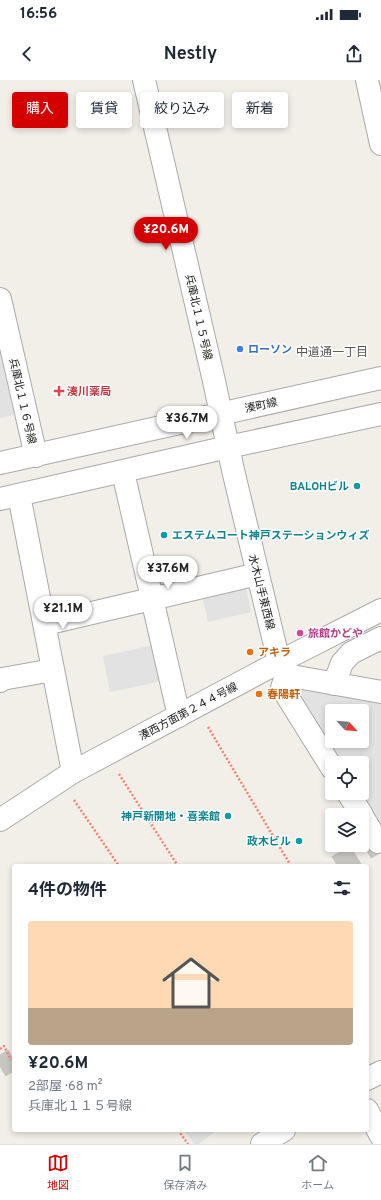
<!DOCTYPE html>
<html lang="ja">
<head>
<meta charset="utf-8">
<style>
	body { margin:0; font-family:Overpass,"Noto Sans JP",sans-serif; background:#f6f6f7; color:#1f2937; height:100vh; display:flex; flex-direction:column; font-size:15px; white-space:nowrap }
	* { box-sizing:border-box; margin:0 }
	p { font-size:13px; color:#747a83 }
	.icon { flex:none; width:22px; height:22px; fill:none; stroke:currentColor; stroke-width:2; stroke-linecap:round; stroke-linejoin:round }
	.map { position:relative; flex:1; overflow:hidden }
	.details { position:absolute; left:12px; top:784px; width:357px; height:268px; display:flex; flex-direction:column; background:#fff; border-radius:4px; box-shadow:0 2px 6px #0003 }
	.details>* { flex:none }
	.banner { position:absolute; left:12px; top:12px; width:357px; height:36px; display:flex; gap:8px }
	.needle { width:26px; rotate:116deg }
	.buttons { position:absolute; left:325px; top:624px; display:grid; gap:8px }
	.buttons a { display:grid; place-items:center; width:44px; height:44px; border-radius:4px; background:#fff; box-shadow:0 2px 6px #0003; font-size:20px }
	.price { position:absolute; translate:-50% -34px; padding:0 9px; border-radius:14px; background:#fff; color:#222; font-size:13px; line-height:26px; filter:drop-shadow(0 1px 2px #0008) }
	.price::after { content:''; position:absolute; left:50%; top:24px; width:12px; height:9px; margin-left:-6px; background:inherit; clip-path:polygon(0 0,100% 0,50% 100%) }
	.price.on { background:#d40000; color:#fff }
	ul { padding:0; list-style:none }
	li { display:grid; align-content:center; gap:8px; height:212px; padding:0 16px }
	li span { display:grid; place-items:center; height:124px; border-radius:4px; color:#555 }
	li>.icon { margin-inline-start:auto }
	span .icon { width:72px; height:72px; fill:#fffc; stroke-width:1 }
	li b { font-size:17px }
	h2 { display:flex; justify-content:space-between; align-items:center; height:48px; padding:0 16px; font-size:17px }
	.tag { padding:0 14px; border-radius:4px; background:#fff; box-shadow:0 2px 6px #0003; font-size:14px; line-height:36px }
	.tag.on { background:#d40000; color:#fff }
	.status { display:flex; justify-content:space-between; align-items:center; height:28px; padding:0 20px; background:#fff; direction:ltr }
	.status svg { height:11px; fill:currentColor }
	header { display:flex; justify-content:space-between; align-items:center; height:52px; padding:0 16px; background:#fff; font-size:18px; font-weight:700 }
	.dock { display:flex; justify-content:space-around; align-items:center; height:56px; border-top:1px solid #e0e1e3; background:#fff; font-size:11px; color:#747a83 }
	.dock a { display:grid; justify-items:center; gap:2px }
	.dock .on { color:#d40000 }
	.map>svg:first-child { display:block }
	.parking { fill:#e2e2e2; fill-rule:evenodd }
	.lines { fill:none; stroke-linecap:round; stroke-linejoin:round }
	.minor-tunnel { stroke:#c8c6c1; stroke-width:22; stroke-dasharray:22 11; stroke-linecap:butt }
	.minor-casing { stroke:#a9a9a9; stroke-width:24 }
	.path { stroke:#fa8072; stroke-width:2.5; stroke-dasharray:2 2; stroke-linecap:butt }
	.minor { stroke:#fff; stroke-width:22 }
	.shop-dot { fill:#3f7fe0; stroke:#fff; stroke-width:1.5 }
	.health-dot { fill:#e0444e; stroke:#fff; stroke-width:1.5 }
	.culture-dot { fill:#0f9aa8; stroke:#fff; stroke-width:1.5 }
	.hotel-dot { fill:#d1479c; stroke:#fff; stroke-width:1.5 }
	.food-dot { fill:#e8710a; stroke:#fff; stroke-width:1.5 }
	.labels { text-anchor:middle; stroke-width:3; stroke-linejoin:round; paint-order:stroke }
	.street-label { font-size:11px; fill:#222; stroke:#fff }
	.shop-label { font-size:11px; font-weight:bold; fill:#366cbe; stroke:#fff; text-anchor:start }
	.health-label { font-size:11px; font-weight:bold; fill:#be3a42; stroke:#fff; text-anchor:start }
	.culture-label { font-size:11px; font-weight:bold; fill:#0d838f; stroke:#fff; text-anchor:end }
	.hotel-label { font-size:11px; font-weight:bold; fill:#b23c85; stroke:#fff; text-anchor:start }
	.food-label { font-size:11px; font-weight:bold; fill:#c56008; stroke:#fff; text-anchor:start }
	.neighbourhood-label { font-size:12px; fill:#555; stroke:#fff }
</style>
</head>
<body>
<div class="status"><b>16:56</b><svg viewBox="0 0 49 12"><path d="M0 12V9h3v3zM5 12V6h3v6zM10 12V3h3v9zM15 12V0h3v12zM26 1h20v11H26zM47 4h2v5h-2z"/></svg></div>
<header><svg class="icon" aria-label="back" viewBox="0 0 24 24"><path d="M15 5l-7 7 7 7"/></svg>Nestly<svg class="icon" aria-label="share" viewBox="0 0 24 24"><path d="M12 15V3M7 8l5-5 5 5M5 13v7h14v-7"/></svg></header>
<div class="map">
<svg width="381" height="1064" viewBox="0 0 381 1064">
	<rect width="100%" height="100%" fill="#f2efe9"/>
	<path class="parking" d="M0,274l14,61 -14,3z
		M246,506l5,26 -43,10 -6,-26z
		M154,565l8,36 -52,11 -7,-36z
		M289,608l92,12v125l-5,3 -22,-35h8v-30h-26zM332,631h30v30h-30z
		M184,1050h33l-18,14h-5z"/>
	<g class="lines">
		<path class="minor-tunnel" d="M337,786l44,-26
			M0,987l14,-8"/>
		<g class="minor-casing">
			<path id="minor" d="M144,0l70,301 19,89 46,192 7,13 95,17
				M367,0l14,64
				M0,219l36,157
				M0,383l381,-85
				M123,392l56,244
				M19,415l54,277
				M0,419l228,-52 153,-33
				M45,544l213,-50
				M286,595l-4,13 50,80
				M0,601l2,-2 51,-9
				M334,604l8,-21 9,-10 30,-15
				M348,713l14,22
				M362,736l16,26
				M0,740l73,-48 206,-110 102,-52
				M367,999l14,-7
				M367,1030l14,26
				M262,1064l22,-14"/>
		</g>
		<path class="path" d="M208,647l83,139
			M119,694l59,92
			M74,720l45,66
			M0,969l4,-3 7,14
			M178,1050l10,14"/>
		<use href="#minor" class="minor"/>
	</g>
	<circle class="shop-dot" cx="240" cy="269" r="4"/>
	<path class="health-dot" d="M57 305h4v4h4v4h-4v4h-4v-4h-4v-4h4z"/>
	<g class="culture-dot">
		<circle cx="357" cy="406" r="4"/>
		<circle cx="164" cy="455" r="4"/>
		<circle cx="228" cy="736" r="4"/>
		<circle cx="299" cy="761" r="4"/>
	</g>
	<circle class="hotel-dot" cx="300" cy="553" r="4"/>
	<g class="food-dot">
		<circle cx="250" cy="572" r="4"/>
		<circle cx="259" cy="614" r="4"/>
	</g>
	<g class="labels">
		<g class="street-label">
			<text transform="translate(199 237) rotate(77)" y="4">兵庫北１１５号線</text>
			<text transform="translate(23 321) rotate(77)" y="4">兵庫北１１６号線</text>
			<text transform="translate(261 325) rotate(-13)" y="4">湊町線</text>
			<text transform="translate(262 512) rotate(76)" y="4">水木山手東西線</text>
			<text transform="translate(188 631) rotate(-28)" y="4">湊西方面第２４４号線</text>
		</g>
		<g class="shop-label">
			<text x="248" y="273">ローソン</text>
		</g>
		<g class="health-label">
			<text x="67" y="315">湊川薬局</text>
		</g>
		<g class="culture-label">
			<text x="349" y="410">BALOHビル</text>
			<text x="172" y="459" text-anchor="start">エステムコート神戸ステーションウィズ</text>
			<text x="220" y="740">神戸新開地・喜楽館</text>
			<text x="291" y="765">政木ビル</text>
		</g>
		<g class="hotel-label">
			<text x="308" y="557">旅館かどや</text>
		</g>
		<g class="food-label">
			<text x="258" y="576">アキラ</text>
			<text x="267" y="618">春陽軒</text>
		</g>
		<g class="neighbourhood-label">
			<text x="332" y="276">中道通一丁目</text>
		</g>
	</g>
</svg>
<div class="buttons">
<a><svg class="needle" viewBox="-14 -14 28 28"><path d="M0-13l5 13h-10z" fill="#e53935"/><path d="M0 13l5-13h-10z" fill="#747a83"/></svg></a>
<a><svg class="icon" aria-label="locate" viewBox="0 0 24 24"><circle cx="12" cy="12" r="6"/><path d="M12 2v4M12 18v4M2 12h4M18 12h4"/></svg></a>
<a><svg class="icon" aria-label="layers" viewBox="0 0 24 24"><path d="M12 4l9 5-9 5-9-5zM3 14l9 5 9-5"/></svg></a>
</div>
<b class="price on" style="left:166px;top:171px">¥20.6M</b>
<b class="price" style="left:187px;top:360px">¥36.7M</b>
<b class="price" style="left:168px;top:510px">¥37.6M</b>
<b class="price" style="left:63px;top:550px">¥21.1M</b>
<div class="banner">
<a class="tag on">購入</a>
<a class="tag">賃貸</a>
<a class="tag">絞り込み</a>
<a class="tag">新着</a>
</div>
<section class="details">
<h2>4件の物件<svg class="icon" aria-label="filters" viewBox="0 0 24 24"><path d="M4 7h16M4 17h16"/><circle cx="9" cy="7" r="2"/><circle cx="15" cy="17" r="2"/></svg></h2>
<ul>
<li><span style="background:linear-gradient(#ffd9b3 70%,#b9a48a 0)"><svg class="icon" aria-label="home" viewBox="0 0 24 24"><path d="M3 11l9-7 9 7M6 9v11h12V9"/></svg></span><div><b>¥20.6M</b><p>2部屋 · 68 m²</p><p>兵庫北１１５号線</p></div></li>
</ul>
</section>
</div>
<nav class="dock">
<a class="on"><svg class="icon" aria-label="map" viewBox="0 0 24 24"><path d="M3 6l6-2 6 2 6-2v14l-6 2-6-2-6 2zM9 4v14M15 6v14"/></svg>地図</a>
<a><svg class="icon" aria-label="saved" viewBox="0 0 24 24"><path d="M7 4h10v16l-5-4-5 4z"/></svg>保存済み</a>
<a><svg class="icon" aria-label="home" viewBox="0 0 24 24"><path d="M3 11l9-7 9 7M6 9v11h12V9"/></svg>ホーム</a>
</nav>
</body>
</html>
